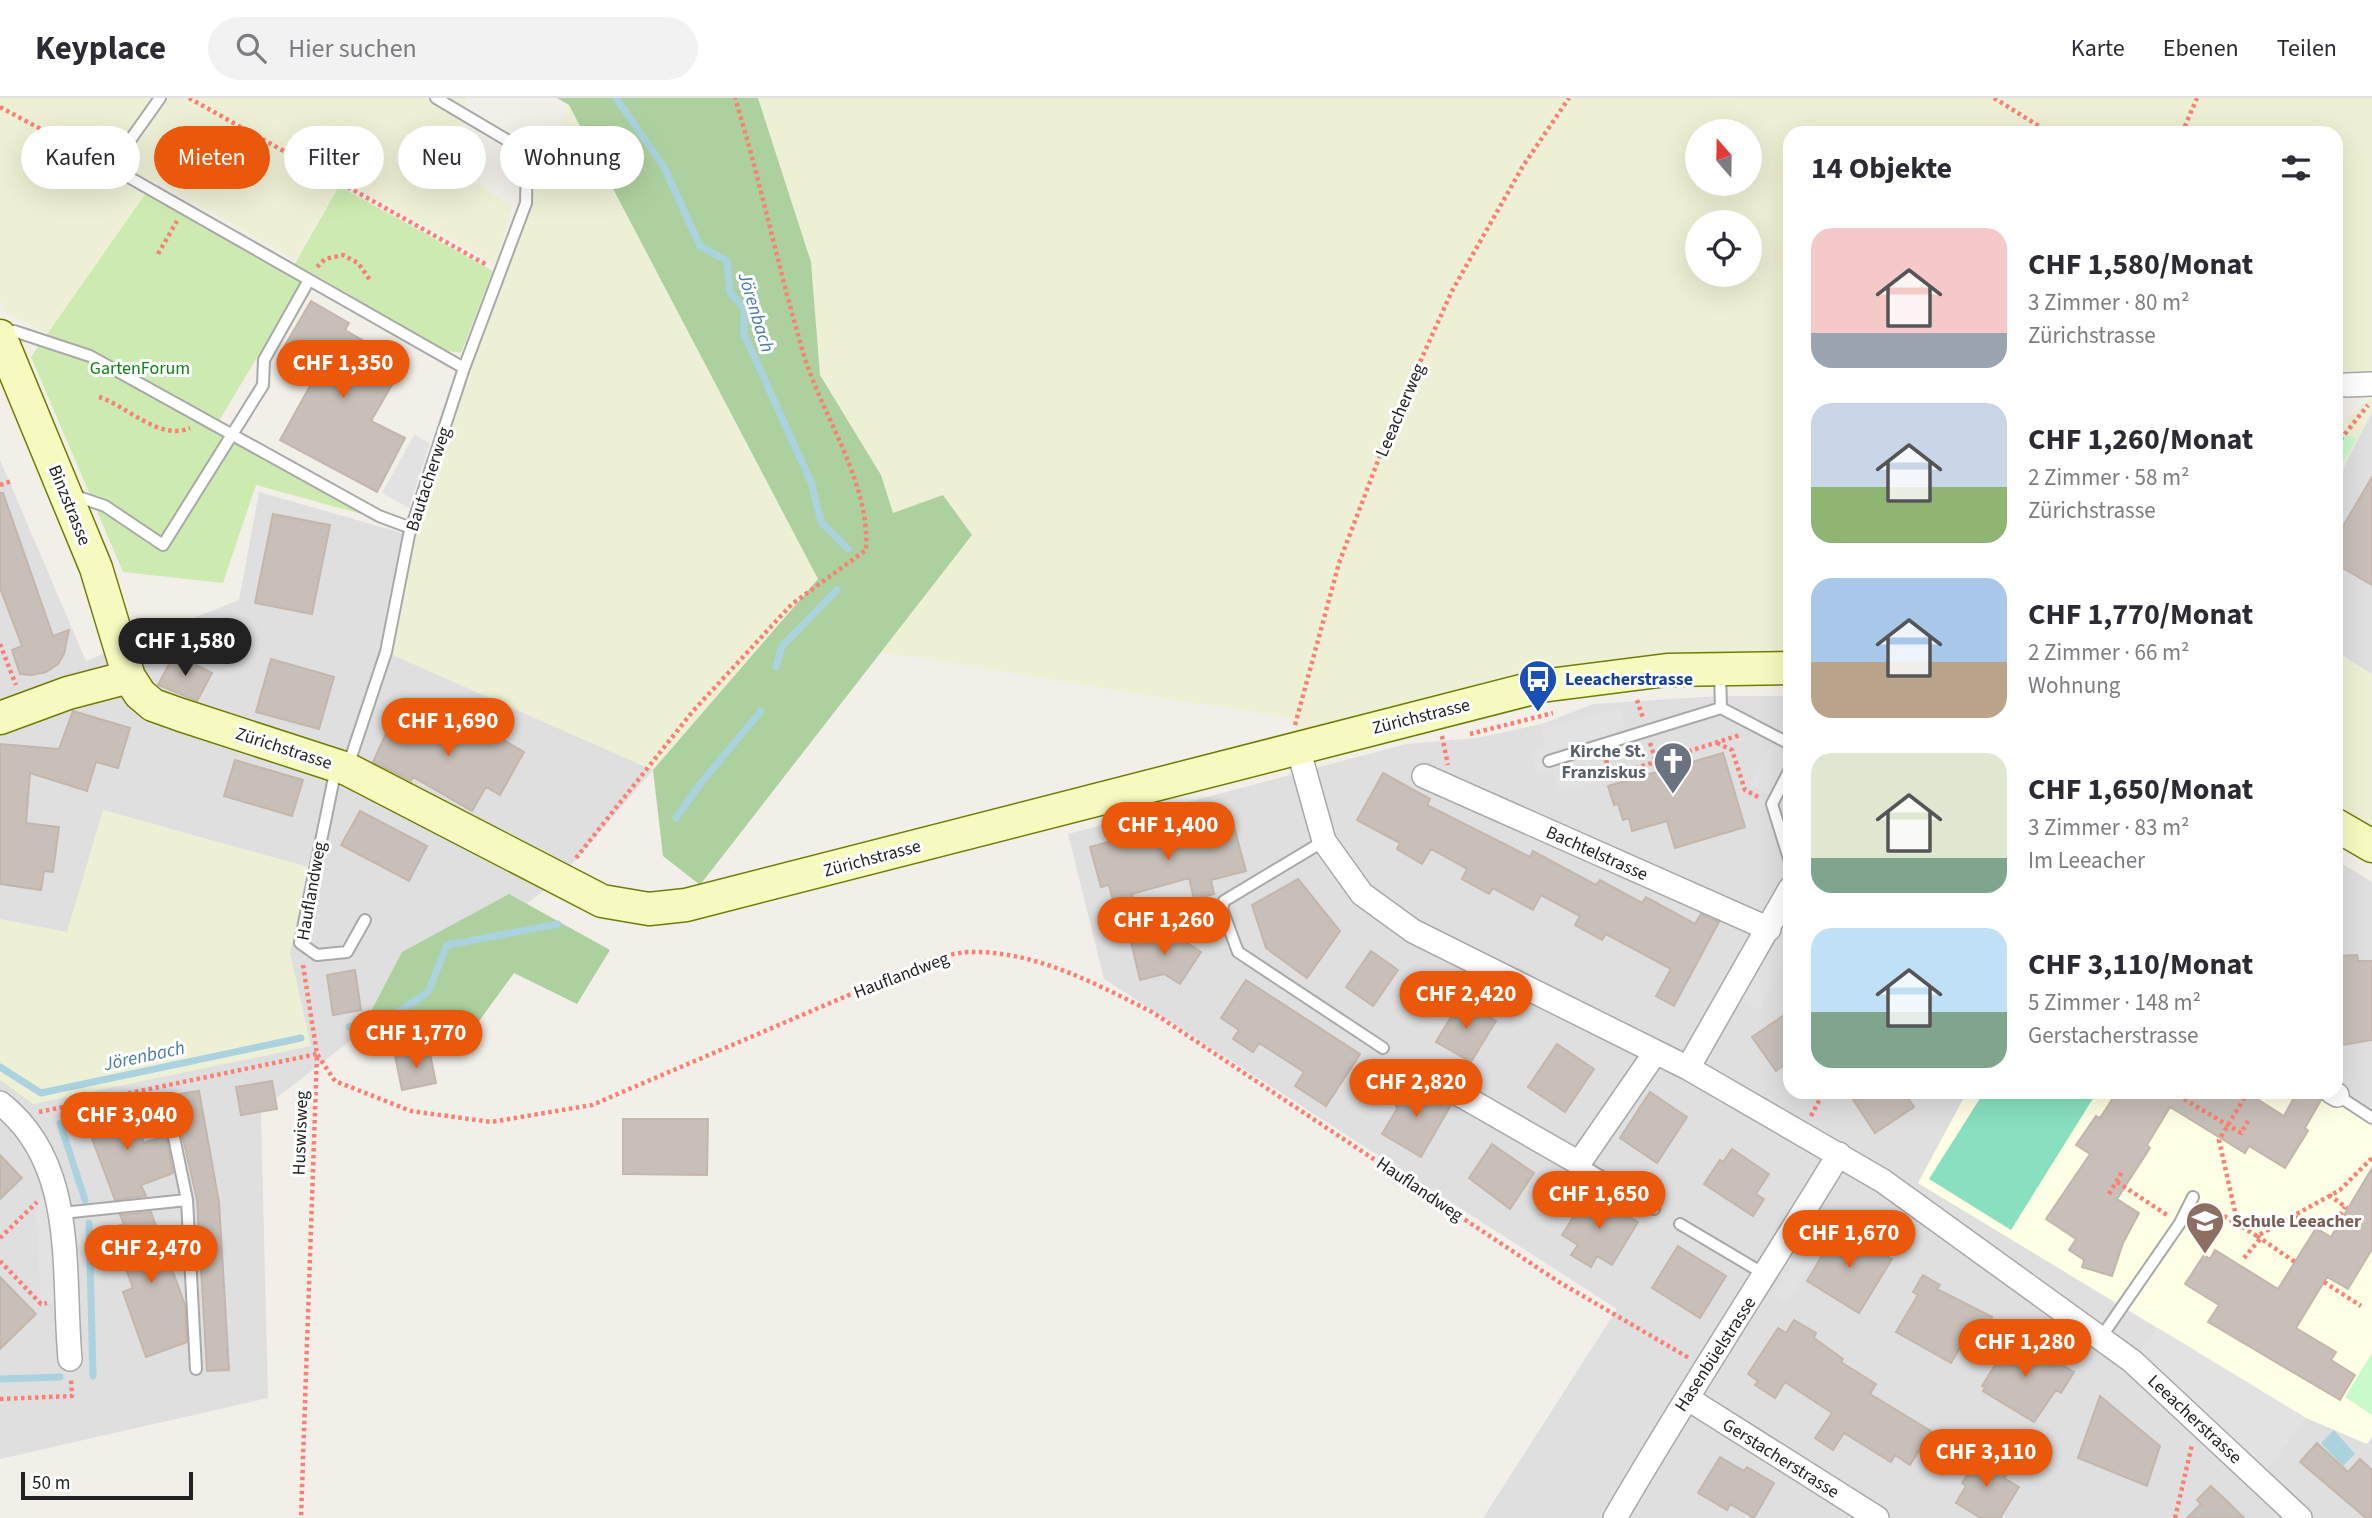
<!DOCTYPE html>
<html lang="de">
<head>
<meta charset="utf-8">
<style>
	body { margin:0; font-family:"Source Sans 3",sans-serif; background:#f2f2f3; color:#2b2b33; height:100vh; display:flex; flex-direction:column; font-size:26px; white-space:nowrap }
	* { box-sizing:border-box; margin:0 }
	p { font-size:23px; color:#7c7c81 }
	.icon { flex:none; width:38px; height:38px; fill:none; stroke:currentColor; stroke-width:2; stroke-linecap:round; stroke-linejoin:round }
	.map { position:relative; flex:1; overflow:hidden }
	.sheet { position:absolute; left:1783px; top:28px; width:560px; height:973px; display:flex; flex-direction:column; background:#fff; border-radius:21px; box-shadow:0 7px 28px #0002 }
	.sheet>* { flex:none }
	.banner { position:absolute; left:21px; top:28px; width:665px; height:63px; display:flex; gap:14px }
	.needle { width:46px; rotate:340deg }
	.buttons { position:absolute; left:1685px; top:21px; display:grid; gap:14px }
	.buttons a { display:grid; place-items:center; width:77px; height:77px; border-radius:50%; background:#fff; box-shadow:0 7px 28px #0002; font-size:35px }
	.scale { position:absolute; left:21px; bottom:18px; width:172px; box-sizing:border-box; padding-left:7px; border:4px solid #222; border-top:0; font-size:19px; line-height:24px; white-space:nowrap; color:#222; -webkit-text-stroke:5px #fff; paint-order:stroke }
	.price { position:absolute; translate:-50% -60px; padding:0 16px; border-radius:24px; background:#ea580c; color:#fff; font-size:23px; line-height:46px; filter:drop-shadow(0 2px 4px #0008) }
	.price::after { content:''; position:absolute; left:50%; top:42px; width:21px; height:16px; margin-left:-10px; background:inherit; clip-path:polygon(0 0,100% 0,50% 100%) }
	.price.active { background:#222; color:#fff }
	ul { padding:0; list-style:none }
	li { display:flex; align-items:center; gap:21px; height:175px; padding:0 28px }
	li span { display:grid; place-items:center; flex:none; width:196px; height:140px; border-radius:21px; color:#555 }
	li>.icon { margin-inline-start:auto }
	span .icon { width:84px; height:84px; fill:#fffc; stroke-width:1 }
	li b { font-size:30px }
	h2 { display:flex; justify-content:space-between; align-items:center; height:84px; padding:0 28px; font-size:30px }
	.pill { padding:0 24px; border-radius:32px; background:#fff; box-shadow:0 7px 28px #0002; font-size:24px; line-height:63px }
	.pill.active { background:#ea580c; color:#fff }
	header { display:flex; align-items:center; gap:42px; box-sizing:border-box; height:98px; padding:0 35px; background:#fff; border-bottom:2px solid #e1e1e2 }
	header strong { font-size:33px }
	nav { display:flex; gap:38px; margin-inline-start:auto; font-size:24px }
	.search { width:490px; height:63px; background:#f2f2f3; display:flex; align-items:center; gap:18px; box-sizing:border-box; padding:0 24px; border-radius:38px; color:#7c7c81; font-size:26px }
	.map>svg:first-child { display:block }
	.residential { fill:#e0dfdf }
	.education { fill:#ffffe5 }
	.farmland { fill:#eef0d5; fill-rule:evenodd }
	.grass { fill:#cdebb0 }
	.forest { fill:#add19e }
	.park { fill:#c8facc }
	.pitch { fill:#88e0be }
	.parking { fill:#e2e2e2 }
	.water { fill:#aad3df }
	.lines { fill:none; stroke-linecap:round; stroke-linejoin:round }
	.stream { stroke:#aad3df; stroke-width:7 }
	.building { fill:#c7bfb8; stroke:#c4b6ab; stroke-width:2 }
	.lane-casing { stroke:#a9a9a9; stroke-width:14 }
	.street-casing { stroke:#a9a9a9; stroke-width:26 }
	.secondary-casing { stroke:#707d05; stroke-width:35 }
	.path { stroke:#fa8072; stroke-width:4.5; stroke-dasharray:3.5 3.5; stroke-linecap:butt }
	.lane { stroke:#fff; stroke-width:10 }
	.street { stroke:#fff; stroke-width:23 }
	.secondary { stroke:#f7fabf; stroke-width:32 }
	.labels { text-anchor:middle; stroke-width:6; stroke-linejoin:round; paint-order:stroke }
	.park-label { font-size:18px; fill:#0c8416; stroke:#fff }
	.street-label { font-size:18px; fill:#222; stroke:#fff }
	.transit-label { font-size:18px; font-weight:bold; fill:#164399; stroke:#fff; text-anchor:start }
	.worship-label { font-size:18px; font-weight:bold; fill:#5b616d; stroke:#fff; text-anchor:end }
	.education-label { font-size:18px; font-weight:bold; fill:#785e54; stroke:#fff; text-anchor:start }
	.water-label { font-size:19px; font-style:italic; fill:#4a7aab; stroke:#fff }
</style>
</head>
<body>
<header>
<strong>Keyplace</strong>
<div class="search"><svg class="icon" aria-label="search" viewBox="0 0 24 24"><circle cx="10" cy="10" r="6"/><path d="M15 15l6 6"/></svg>Hier suchen</div>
<nav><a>Karte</a><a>Ebenen</a><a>Teilen</a></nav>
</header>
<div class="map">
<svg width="2372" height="1420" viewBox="0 0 2372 1420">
	<rect width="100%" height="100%" fill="#f2efe9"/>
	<path class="residential" d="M2372,314v262l-36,-22v-170z
		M0,362l86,201 153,-61 20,-108 150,43 -23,117 267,118 -93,108 -299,232 7,288 -268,61z
		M1719,598h71v396h546v-232l36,22v636h-889l134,-209 -513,-330 -36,-145 338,-90 70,-6 66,-14 51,-20z"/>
	<path class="education" d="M1967,994h365l40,26v319l-5,7 -61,-26 -388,-235z"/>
	<path class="farmland" d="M0,0h467l-6,29 11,52 40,28 -16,57 -155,-84 -46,80 -140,-80 -108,153 -42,-21 -5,-13z
		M758,0h1614v286l-25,1 -11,-8v-244h-546v535l-70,-1 -422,81 -4,-29 -413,-67 91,-118 -79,-20 -12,-39 -61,-100 -9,-113zM1698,33h52v53h-52zM1698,124h52v53h-52z
		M569,7l249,474 -165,191 -267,-118 18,-94 96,-286z
		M2372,298v16l-36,70v-55z
		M2336,554l36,22v172l-36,-21z
		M103,712l205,57 -18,86 21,93 -278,58 -33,-24v-161l67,13z"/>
	<path class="grass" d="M339,88l154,85 -32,82 -18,-3 -134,-79 -96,160 159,86 -116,-32 -33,98 -100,-11 -92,-215 115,-164 143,81z"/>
	<path class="forest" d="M557,0h201l53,164 9,113 61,100 12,38 50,-18 29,40 -272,350 -37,-29 -10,-86 165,-191 -249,-474z
		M509,796l101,56 -33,54 -63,-31 -40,55 -119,14 47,-90z"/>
	<path class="park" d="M2338,331l18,10 -20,35v-43z
		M2372,1255v62l-27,-18z"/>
	<path class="pitch" d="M1984,994h113l-86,138 -82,-51z"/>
	<path class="parking" d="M414,337l16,8 -21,65 -27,-15z
		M1620,610l10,38 -31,9 7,24 -48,13 -5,-21 -16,4 -6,-23 15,-4 -5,-19z
		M1790,612v96l-40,-22z
		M1777,816l13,7v32l-31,57 -27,-15z
		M55,1084l10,119 -24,3 -6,-100z
		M1824,1115l14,9 -51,81 -14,-9z
		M1902,1119l20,14 -11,17 -21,-14z
		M2158,1230l148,90 -46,62 -128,-119z"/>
	<path class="water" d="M2334,1332l21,24 -12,12 -22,-23z"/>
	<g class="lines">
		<path class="stream" d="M616,0l48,69 36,79 27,15 3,31 14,16v26l67,148 10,40 27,27
			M776,569l6,-21 55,-56
			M676,720l24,-34 61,-73
			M349,929l40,-9 39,-26 19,-47 111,-21
			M0,969l41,26 260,-55
			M60,1025l25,77
			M89,1125l4,153
			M0,1281l60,-2"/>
	</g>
	<path class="building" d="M311,203l38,22 -4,7 59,34 -33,57 34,17 -28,54 -97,-52 40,-72 -36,-21z
		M2372,379v108l-36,-21v-26z
		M0,395h3l50,143 16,-6 -5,24 -6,10 -12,8 -14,3 -12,-1 -8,-24 10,-4 -22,-58z
		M273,416l57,11 -18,89 -57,-11z
		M174,556l38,19 -15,28 -39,-16z
		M271,561l63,18 -15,52 -63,-17z
		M397,611l60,28 10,-18 57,33 -24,43 -14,-8 -14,24 -59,-34 -2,4 -38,-19z
		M73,613l57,17 -12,40 -22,-6 -9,29 -57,-18 -4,50 33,4 -6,45 -9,-1 -3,19 -41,-6v-140l59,5z
		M1723,655l22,74 -70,21 -8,-27 -35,10 -3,-13 -6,2 -5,-16 -4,1 -6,-19z
		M235,662l68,20 -11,36 -68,-20z
		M1383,675l47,26 -3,6 103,52 3,-6 63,34 4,-5 42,23 4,-6 49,27 6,-10 18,8 -45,84 -18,-10 15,-27 -65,-35 -4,6 -27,-15 5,-9 -39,-21 -8,15 -40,-22 -4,6 -27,-15 5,-10 -36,-20 -9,15 -25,-15 3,-6 -43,-23z
		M360,713l67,35 -18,35 -68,-36z
		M1230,714l16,59 -35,9 3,14 -20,5 -5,-21 -57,16 4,15 11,6 -28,8 -10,-38 -8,2 -11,-40 33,-9 8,2 18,-5 6,3 46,-12 -1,-6z
		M1298,781l42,52 -33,47 -41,-30 -14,-43z
		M1171,834l30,20 -21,32 -16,-10 -24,6 -9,-38z
		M1371,853l27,19 -25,36 -27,-19z
		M2357,857l1,6h14v79l-36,6v-90z
		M355,872l6,40 -28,5 -6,-40z
		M1246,882l114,74 -34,52 -31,-20 9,-14 -45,-29 -6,9 -20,-13 6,-9 -18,-12z
		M1461,902l35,21 -25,41 -35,-20z
		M1790,913v50l-14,10 -24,-34z
		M1557,946l37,25 -29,43 -37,-25z
		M429,951l7,34 -34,7 -7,-34z
		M272,983l5,28 -36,6 -5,-28z
		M1413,984l38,23 -30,52 -39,-23 15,-25 -3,-14 12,-2z
		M199,993l20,111 10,168 -22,1 -10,-171 -16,-70 3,-1 -6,-35z
		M1650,994l37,25 -30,46 -37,-25z
		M1861,994h43l10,15 -39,26 -23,-35z
		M2117,994h129l38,24 13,-24h14l10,8 -16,28 3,3 -23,37 -36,-22 -4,7 -75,-46 -23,38 3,3 -33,51 22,14 -16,30 -11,33 -30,-9 2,-7 -15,-10 7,-11 -30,-20 44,-65 -14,-9 20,-29 4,2z
		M128,1003l16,42 22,-8 7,38 -32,12 5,11 -31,4 -31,-83z
		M623,1021h85l-1,56 -84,-1z
		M1492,1046l42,29 -24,36 -41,-31z
		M1732,1051l37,25 -13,20 8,5 -11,17 -49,-32 16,-24 3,2z
		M0,1057l22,23 -22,21z
		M2372,1070v81l-24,40 -21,-12 -31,51 40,24 -5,8 24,15 -15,25 -132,-78 11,-17 -34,-21 19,-29 6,4 5,-9 63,39 38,-61 15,9z
		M1589,1094l49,30 -26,43 -15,-9 -6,11 -20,-12 7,-10 -16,-10z
		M151,1114l34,93 2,37 -41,15 -23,-65 10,-4 -22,-60 13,-4 -4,-9z
		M1839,1129l53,32 -33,54 -52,-32z
		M1678,1148l48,30 -26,42 -48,-30z
		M1923,1177l17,10 -3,4 55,28 -8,15 -11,-6 -22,37 -55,-31 22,-37 -5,-3z
		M0,1179l36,37 -36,35z
		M1794,1222l22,13 -2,5 29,21 -2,3 35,22 -6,10 61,37 -21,34 -15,-10 -4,7 -47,-29 -11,17 -18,-12 17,-25 -47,-31 -10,16 -20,-13 3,-4 -10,-7 30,-46 8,5z
		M2009,1235l17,10 -4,5 31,19 4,-5 17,10 -13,21 -5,-3 -22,32 -51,-31 2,-4 -3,-1 20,-32 -4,-2z
		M2100,1298l60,50 -13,40 -69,-28z
		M2317,1345l31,29 12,-13 12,11v48h-6l-66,-56z
		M1975,1355l33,20 -4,5 15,9 -19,31h-19l-25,-15 10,-17 -4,-3 5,-8 -4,-2z
		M1720,1359l24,14 3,-4 27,16 -20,35 -24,-14 -3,6 -29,-17z
		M2211,1388l18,17 15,15h-57l14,-14 -4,-4z"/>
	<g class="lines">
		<g class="lane-casing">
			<path id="lane" d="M160,0l-49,69 353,201
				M3,236l11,-3 76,25 289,160 32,12
				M73,397l32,11 58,39 100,-160 1,-25 45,-80
				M1720,575l1,35 69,36
				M1549,663l172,-53
				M348,668l38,-114 23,-117 55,-167 62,-165 1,-51 -91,-54
				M336,670l-36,175 17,12 30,-3 18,-32
				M1790,671l-18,35 18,58
				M1324,743l-100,60 -2,8 16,43 145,96
				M2337,997l35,23
				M1579,1065l75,46
				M187,1102l9,169
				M62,1115l125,-13 -18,-87
				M1680,1126l86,51
				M2102,1238l78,-113 13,-26"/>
		</g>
		<g class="street-casing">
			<path id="street" d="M2347,287l25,-1
				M1298,650l26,93 38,53 51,37 275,137 195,113 249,180 168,157
				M1424,678l345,153
				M1688,970l102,-179
				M1424,976l155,89 76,-110
				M2332,994l5,3
				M0,1005c78,60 62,168 70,256
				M1687,1300l190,120
				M1615,1420c71,-123 150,-242 224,-364"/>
		</g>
		<g class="secondary-casing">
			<path id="secondary" d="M0,238l96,232 33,109 11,17 13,11 28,10 166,54 255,132 47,8 37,-4 855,-219 126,-16 123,-2
				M0,620l68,-25 61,-16
				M2336,727l36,21"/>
		</g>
		<path class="path" d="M189,0l298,167
			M1994,0l56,35
			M0,9l98,53
			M2182,35l15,-35
			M158,156l19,-33
			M317,169l8,-8 18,-4 15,8 12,17
			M99,299c30,10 60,44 91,31
			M2336,347l32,-40
			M0,387l12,-4
			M0,546l16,41
			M1637,602l6,18
			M1295,627l44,-162 53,-139 60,-133 71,-125 46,-68
			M1470,636l83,-21
			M1442,638l6,29
			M1650,645l9,28
			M1717,645l15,7 13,40 15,8
			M1606,662l5,16 129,-41
			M576,760l117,-147 99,-107 74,-54c4,-70 -44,-133 -63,-198 -25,-84 -42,-170 -68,-254
			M303,867l14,89 18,27 76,30 80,11 101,-17 341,-146c13,-3 26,-7 38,-7 65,-1 125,32 181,60l407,270 130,76
			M2172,994l69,41 7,-12
			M39,1014l278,-58 -16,464
			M1811,1018l10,-19 7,-5
			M2117,1084l50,33
			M2109,1096l13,-22
			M2329,1097l18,13
			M2206,1107l51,31 83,-46 32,-32
			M2294,1119l25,6 19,-5 7,-11
			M2238,1127l-19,-85 29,-48
			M2257,1138l38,26
			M0,1140l37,-36
			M2244,1160l16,-19
			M0,1163l41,43 6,-1
			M2324,1184l37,24
			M0,1301l72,-3 -1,-18
			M2175,1420l17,-73"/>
		<use href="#lane" class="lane"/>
		<use href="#street" class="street"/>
		<use href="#secondary" class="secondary"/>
	</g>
	<defs>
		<g id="bus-pin" transform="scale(2.0125)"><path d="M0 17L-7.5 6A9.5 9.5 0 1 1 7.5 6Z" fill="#1a4fb4" stroke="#fff"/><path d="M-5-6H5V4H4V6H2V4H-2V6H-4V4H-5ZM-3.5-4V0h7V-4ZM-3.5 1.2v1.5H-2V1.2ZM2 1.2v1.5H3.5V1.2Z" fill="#fff"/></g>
		<g id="church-pin" transform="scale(2.0125)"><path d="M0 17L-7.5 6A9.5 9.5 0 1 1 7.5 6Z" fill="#6b7280" stroke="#fff"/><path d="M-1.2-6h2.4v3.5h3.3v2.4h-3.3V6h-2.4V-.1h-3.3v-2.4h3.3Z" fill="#fff"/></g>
		<g id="school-pin" transform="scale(2.0125)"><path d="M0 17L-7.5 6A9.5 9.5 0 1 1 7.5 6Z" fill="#8d6e63" stroke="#fff"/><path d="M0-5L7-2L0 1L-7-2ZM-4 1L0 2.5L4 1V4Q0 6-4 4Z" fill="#fff"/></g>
	</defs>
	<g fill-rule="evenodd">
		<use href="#bus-pin" x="1538" y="581"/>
		<use href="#church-pin" x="1673" y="663"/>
		<use href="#school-pin" x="2205" y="1123"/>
	</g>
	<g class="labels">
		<g class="park-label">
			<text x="140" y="276">GartenForum</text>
		</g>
		<g class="street-label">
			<text transform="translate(1400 312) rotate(-67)" y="6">Leeacherweg</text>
			<text transform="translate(428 381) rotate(-72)" y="6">Bautacherweg</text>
			<text transform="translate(70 407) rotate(68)" y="6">Binzstrasse</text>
			<text transform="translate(1421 618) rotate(-14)" y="6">Zürichstrasse</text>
			<text transform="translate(284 650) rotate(18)" y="6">Zürichstrasse</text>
			<text transform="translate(1597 755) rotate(24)" y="6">Bachtelstrasse</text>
			<text transform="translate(872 760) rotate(-15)" y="6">Zürichstrasse</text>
			<text transform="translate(311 793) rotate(-80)" y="6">Hauflandweg</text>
			<text transform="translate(901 877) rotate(-21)" y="6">Hauflandweg</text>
			<text transform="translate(300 1035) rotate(-88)" y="6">Huswisweg</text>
			<text transform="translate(1420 1091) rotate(34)" y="6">Hauflandweg</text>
			<text transform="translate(1715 1256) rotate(-57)" y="6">Hasenbüelstrasse</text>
			<text transform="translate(2195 1321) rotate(43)" y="6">Leeacherstrasse</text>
			<text transform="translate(1781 1360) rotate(32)" y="6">Gerstacherstrasse</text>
		</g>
		<g class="transit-label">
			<text x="1565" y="587">Leeacherstrasse</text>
		</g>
		<g class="worship-label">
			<text x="1646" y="659">Kirche St.<tspan x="1646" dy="21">Franziskus</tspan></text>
		</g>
		<g class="education-label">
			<text x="2232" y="1129">Schule Leeacher</text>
		</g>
		<g class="water-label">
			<text transform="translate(757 214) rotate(73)" y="7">Jörenbach</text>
			<text transform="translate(144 957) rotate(-12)" y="7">Jörenbach</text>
		</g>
	</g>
</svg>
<div class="buttons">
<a><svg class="needle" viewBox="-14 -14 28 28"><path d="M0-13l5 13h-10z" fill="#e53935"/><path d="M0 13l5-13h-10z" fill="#7c7c81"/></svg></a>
<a><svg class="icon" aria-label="locate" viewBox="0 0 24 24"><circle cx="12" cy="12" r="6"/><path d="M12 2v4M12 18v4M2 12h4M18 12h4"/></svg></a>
</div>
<div class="scale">50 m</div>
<b class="price" style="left:343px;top:302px">CHF 1,350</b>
<b class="price active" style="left:185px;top:580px">CHF 1,580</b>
<b class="price" style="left:448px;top:660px">CHF 1,690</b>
<b class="price" style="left:1168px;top:764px">CHF 1,400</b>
<b class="price" style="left:1164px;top:859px">CHF 1,260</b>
<b class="price" style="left:1466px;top:933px">CHF 2,420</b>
<b class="price" style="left:416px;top:972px">CHF 1,770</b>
<b class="price" style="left:1416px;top:1021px">CHF 2,820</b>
<b class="price" style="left:127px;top:1054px">CHF 3,040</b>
<b class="price" style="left:1599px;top:1133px">CHF 1,650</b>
<b class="price" style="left:1849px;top:1172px">CHF 1,670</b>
<b class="price" style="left:151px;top:1187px">CHF 2,470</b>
<b class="price" style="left:2025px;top:1281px">CHF 1,280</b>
<b class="price" style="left:1986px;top:1391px">CHF 3,110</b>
<div class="banner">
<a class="pill">Kaufen</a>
<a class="pill active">Mieten</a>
<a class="pill">Filter</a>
<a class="pill">Neu</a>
<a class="pill">Wohnung</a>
</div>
<section class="sheet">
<h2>14 Objekte<svg class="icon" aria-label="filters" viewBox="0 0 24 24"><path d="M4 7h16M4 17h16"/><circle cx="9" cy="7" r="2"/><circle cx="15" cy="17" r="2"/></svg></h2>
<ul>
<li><span style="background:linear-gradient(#f6c9c9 75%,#9aa5b1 0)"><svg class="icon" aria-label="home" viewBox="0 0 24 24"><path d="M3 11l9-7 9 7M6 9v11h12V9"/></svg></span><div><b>CHF 1,580/Monat</b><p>3 Zimmer · 80 m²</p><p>Zürichstrasse</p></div></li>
<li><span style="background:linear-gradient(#c9d6e8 60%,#8fb573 0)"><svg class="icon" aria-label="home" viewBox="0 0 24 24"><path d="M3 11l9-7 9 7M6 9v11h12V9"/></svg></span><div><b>CHF 1,260/Monat</b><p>2 Zimmer · 58 m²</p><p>Zürichstrasse</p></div></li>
<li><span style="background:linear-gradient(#a9c7e8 60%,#b9a48a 0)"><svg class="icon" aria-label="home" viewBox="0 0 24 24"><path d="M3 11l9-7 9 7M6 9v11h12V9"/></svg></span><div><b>CHF 1,770/Monat</b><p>2 Zimmer · 66 m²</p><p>Wohnung</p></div></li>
<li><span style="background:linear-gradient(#dfe7d0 75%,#7fa58c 0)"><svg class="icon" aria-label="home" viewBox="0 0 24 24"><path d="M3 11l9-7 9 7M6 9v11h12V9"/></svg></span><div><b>CHF 1,650/Monat</b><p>3 Zimmer · 83 m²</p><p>Im Leeacher</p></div></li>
<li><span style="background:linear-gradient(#bfe0f5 60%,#7fa58c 0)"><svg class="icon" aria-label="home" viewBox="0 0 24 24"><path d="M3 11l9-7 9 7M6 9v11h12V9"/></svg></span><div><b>CHF 3,110/Monat</b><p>5 Zimmer · 148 m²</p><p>Gerstacherstrasse</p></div></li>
</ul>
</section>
</div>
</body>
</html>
